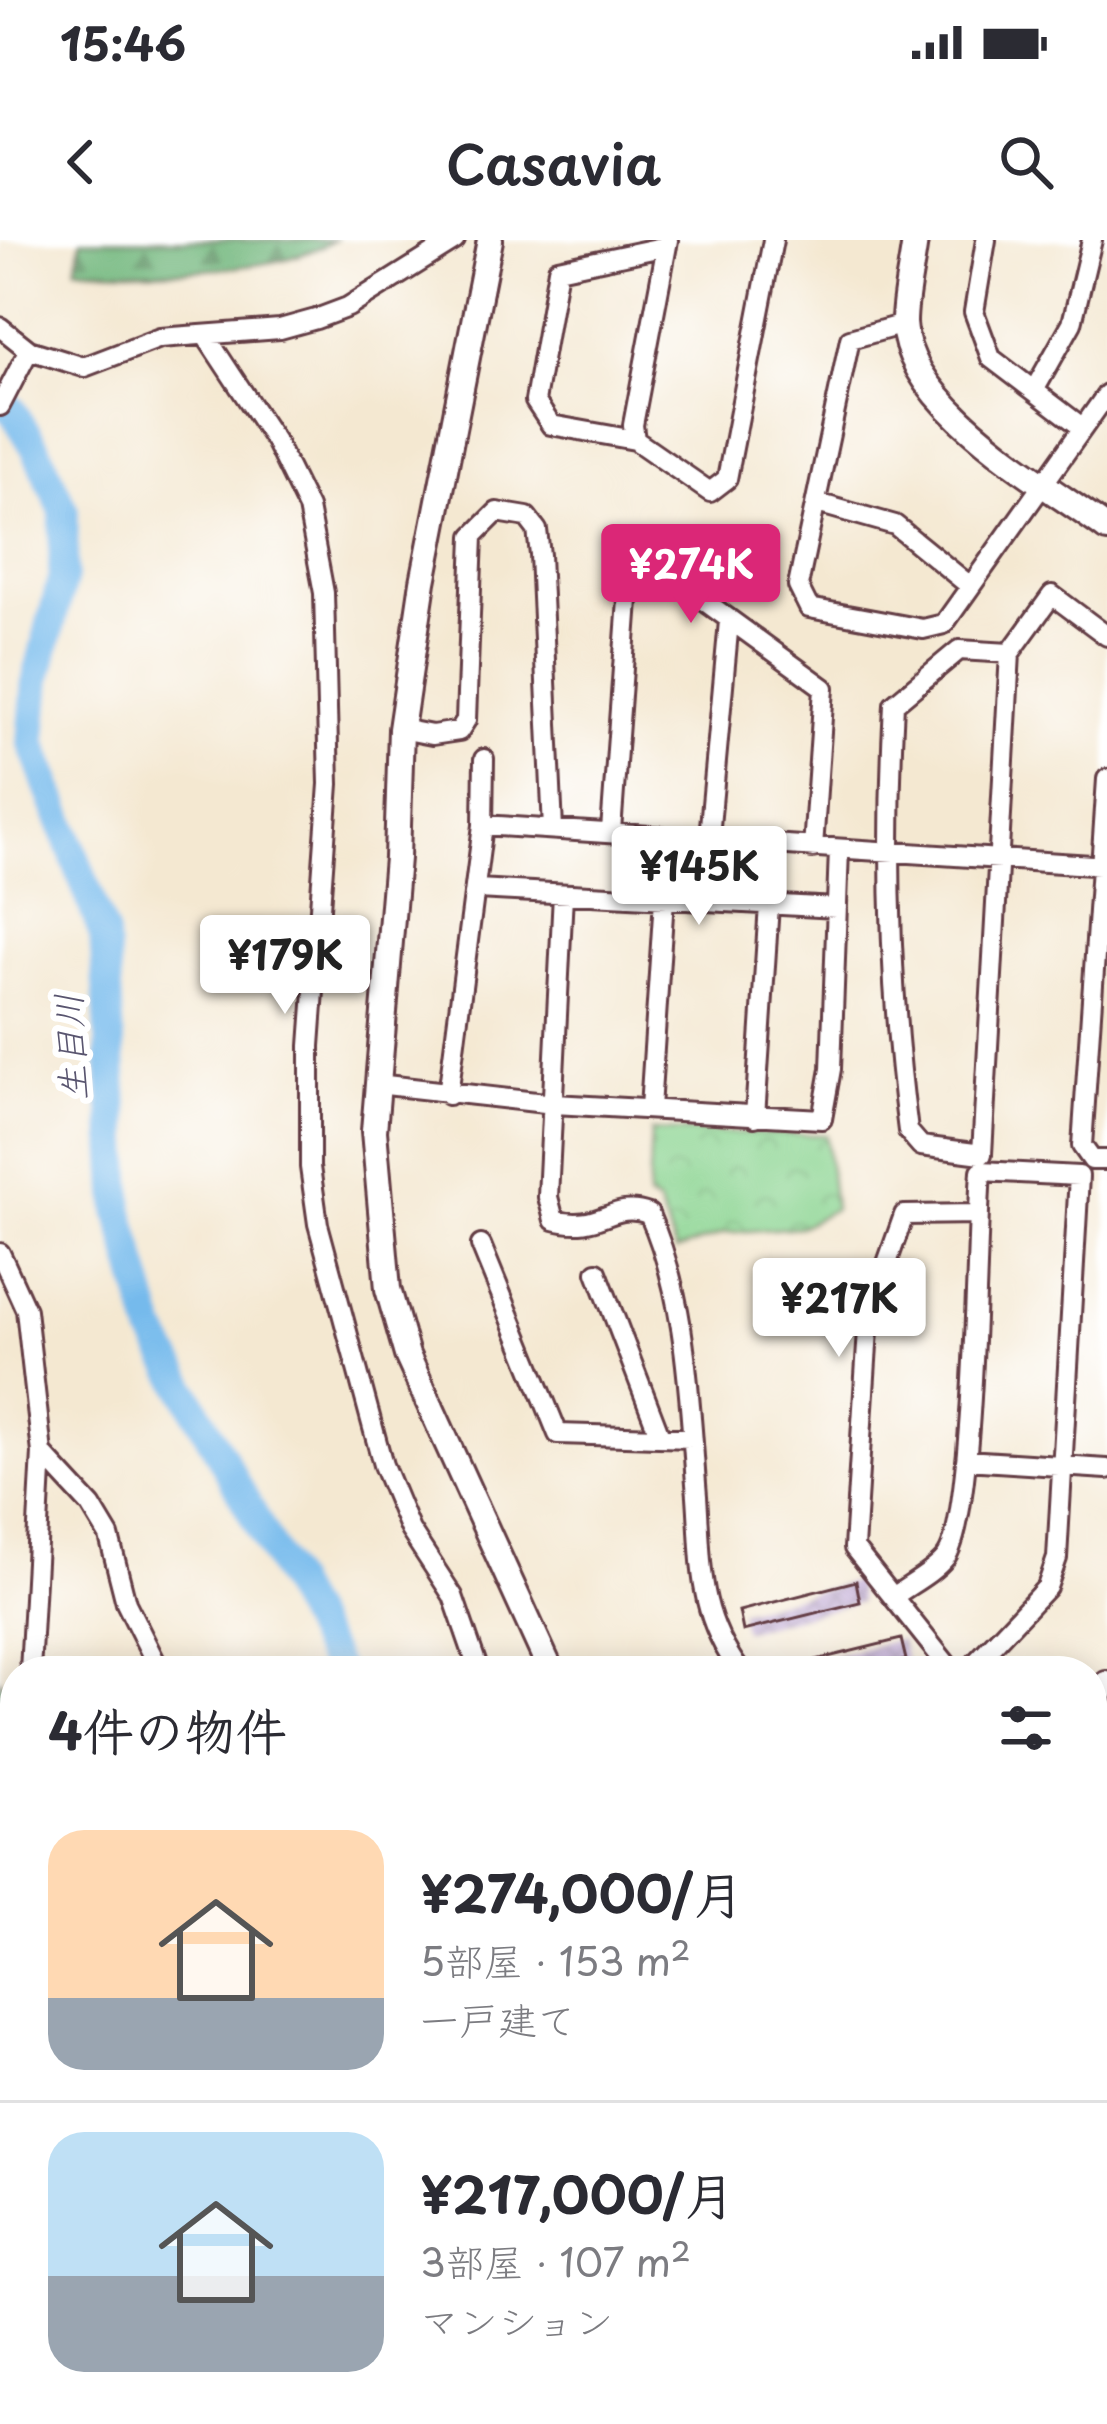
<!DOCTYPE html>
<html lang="ja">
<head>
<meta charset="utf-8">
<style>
	body { margin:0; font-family:"Playpen Sans","Klee One",sans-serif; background:#f7f7f7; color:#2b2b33; height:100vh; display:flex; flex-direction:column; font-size:45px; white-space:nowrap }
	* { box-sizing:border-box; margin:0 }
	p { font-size:39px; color:#7c7c81 }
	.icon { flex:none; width:66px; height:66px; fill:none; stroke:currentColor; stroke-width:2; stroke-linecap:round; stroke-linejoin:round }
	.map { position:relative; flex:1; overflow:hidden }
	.drawer { position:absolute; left:0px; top:1416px; width:1107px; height:768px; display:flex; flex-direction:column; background:#fff; border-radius:48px 48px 0 0; box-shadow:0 6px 30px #0003 }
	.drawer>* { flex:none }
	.price { position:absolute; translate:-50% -102px; padding:0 27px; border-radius:12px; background:#fff; color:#222; font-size:39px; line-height:78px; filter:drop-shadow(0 3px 6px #0008) }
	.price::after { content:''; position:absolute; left:50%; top:72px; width:36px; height:27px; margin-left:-18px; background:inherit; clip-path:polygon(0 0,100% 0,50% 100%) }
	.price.on { background:#db2777; color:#fff }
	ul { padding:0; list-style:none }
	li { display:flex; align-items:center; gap:36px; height:300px; padding:0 48px }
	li+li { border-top:3px solid #e1e1e2 }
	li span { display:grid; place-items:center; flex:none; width:336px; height:240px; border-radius:36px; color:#555 }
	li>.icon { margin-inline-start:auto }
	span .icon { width:144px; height:144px; fill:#fffc; stroke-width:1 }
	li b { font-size:51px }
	h2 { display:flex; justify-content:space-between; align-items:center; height:144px; padding:0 48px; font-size:51px }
	.status { display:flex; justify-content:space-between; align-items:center; height:84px; padding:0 60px; background:#fff; direction:ltr }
	.status svg { height:33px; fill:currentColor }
	header { display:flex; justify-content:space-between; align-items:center; height:156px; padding:0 48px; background:#fff; font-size:54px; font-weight:600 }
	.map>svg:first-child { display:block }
	.forest { fill:url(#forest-firs); stroke:#5c6a52; stroke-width:3 }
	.park { fill:url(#park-crowns); stroke:#6a7a5e; stroke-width:3 }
	.water { fill:url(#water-waves); stroke:#606c8c; stroke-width:3 }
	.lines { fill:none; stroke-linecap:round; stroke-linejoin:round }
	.river { stroke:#75baec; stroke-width:30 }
	.building { fill:url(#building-cross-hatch) }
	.street-casing { stroke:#643d44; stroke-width:24 }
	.secondary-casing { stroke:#643d44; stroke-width:30 }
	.path { stroke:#643d44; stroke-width:3; stroke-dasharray:9 9; stroke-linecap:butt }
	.street { stroke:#fff; stroke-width:18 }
	.secondary { stroke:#fff; stroke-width:24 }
	.labels { text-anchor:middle; stroke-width:12; stroke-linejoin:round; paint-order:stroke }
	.water-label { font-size:36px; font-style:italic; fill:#59556f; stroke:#fff }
</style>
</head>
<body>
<div class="status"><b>15:46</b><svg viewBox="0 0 49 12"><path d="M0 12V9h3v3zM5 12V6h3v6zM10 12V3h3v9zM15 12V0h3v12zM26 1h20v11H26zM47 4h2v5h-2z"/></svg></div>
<header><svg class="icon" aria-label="back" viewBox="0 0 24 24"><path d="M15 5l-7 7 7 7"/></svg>Casavia<svg class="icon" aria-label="search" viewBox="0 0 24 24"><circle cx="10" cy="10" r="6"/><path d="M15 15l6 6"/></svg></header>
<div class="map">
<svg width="1107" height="2184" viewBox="0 0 1107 2184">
	<defs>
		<pattern id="forest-firs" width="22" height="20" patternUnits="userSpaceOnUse" patternTransform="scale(3)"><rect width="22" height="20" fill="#6fb67a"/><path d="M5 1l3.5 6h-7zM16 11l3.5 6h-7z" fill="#5d9364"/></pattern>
		<pattern id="park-crowns" width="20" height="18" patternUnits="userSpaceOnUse" patternTransform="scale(3)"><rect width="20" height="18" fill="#8ad490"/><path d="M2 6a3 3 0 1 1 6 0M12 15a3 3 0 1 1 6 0" fill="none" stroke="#79b67c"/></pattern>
		<pattern id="water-waves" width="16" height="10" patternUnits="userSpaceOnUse" patternTransform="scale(3)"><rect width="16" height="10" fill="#75baec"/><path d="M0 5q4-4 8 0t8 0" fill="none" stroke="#679fcb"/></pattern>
		<pattern id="building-cross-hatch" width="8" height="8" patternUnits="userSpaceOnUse" patternTransform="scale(3)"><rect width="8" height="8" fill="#bda6d2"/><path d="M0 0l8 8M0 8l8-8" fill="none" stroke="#9c87ab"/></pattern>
	</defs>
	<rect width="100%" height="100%" fill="#fff"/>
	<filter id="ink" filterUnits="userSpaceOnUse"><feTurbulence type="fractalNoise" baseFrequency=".00833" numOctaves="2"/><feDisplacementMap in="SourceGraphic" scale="24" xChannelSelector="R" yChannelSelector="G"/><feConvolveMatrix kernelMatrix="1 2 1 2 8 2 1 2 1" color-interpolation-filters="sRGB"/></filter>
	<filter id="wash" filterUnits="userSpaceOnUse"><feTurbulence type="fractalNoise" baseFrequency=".004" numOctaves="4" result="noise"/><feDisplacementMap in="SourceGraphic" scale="48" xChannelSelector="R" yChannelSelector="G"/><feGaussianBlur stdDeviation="2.7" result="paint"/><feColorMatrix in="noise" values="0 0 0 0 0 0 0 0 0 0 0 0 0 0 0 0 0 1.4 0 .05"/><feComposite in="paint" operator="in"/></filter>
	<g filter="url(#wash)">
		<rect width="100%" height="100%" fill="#f4e8d1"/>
		<path class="forest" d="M81,0h253c-55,36 -193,34 -258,28z
			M0,1440l15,13v716h107l-19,15h-103z
			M689,2169h210l-8,15h-241z"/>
		<path class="park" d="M651,891l175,4 8,74 -34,18 -76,6 -48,18 -18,-47 -10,-6z"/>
		<path class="water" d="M290,2169h303l1,15h-312z"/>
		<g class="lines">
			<path class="river" d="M0,161l12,9 24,39 28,62 -1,65 -26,102 -5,63 72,195 16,276 33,119 185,340"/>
		</g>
		<g id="blocks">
			<path class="building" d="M856,1341l4,21 -117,29 -4,-20z
				M901,1399l5,21 -45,11h-69l-1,-5z"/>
		</g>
	</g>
	<g filter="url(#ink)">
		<use href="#blocks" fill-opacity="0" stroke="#643d44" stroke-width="3"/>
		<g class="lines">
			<g class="street-casing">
				<path id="street" d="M986,0l-12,72 17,46 92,70
					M667,6l-109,23 -23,132 16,24 84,15 75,52 17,-13 46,-239
					M904,84l-54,15 -52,247 11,22 114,21 21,-5 163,-230
					M0,87l29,23 55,17 76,-29 120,-9 36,-10 32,-12 107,-67
					M205,95l70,106 33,67 16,85 5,191 -19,262v121l8,57 65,241 27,65 43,66 26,75
					M1036,147l36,-64 20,-83
					M0,166l29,-56
					M635,200l-2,-15 35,-185
					M817,263l78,22 75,61
					M1010,413l-51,-3 -65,54c-8,145 -5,283 14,427l13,15 61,8 28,-501 42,-58 55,41
					M401,489l31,6 27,-4 7,-11 7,-184 24,-24 30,5 10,13 3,25 13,274
					M1107,539l-25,367 10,14h15
					M483,585l1,-66
					M611,591l19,-258 40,3 154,112 -11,160
					M709,597l20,-216
					M477,649l360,19
					M563,654l-15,303 6,23c48,13 56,-20 95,-6 39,88 40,187 48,282 5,69 0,116 43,175
					M377,844l177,20 268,15 9,-50 8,-220
					M448,855l35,-270 624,41
					M650,868l14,-209
					M755,877l14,-212
					M481,1005l77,189 134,4
					M0,1013l26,57 16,143 -12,218
					M597,1032l63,164
					M42,1213l49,53 18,30 17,67 34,68
					M966,1220l141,9
					M893,1357c16,-12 40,-24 52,-39 30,-35 31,-324 36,-387l98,5 -22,382 -10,29 -79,84
					M952,1431l-98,-123 15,-234 35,-99 74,-1
					M0,1508l15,-29
					M1092,1753l15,19
					M1092,1875h15
					M1092,1976h15
					M1092,2035l15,22
					M243,2184l14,-15"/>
			</g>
			<g class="secondary-casing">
				<path id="secondary" d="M490,0l-67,342 -22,147 -4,129 -23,273 14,158 19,66 144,316
					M915,0c-3,27 -11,56 -11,83 3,84 141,160 203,206
					M1092,1462l15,-18
					M1092,2135l15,3
					M1014,2184l18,-15"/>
			</g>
			<path class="path" d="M1054,2169l11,15"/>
			<use href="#street" class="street"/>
			<use href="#secondary" class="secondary"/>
		</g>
	</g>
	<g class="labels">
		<g class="water-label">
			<text transform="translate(71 807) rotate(-93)" y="13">生目川</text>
		</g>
	</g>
</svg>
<b class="price on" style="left:691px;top:386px">¥274K</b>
<b class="price" style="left:699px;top:688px">¥145K</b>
<b class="price" style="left:285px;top:777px">¥179K</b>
<b class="price" style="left:839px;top:1120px">¥217K</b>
<section class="drawer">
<h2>4件の物件<svg class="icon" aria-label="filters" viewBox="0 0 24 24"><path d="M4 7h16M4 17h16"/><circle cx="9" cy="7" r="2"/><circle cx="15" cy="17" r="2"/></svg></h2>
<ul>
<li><span style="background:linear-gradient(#ffd9b3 70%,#9aa5b1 0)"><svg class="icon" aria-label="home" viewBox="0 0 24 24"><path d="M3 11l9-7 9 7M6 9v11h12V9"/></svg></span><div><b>¥274,000/月</b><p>5部屋 · 153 m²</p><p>一戸建て</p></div></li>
<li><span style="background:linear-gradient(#bfe0f5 60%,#9aa5b1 0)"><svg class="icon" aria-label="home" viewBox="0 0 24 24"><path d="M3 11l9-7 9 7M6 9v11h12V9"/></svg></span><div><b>¥217,000/月</b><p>3部屋 · 107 m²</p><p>マンション</p></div></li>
</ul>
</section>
</div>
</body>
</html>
